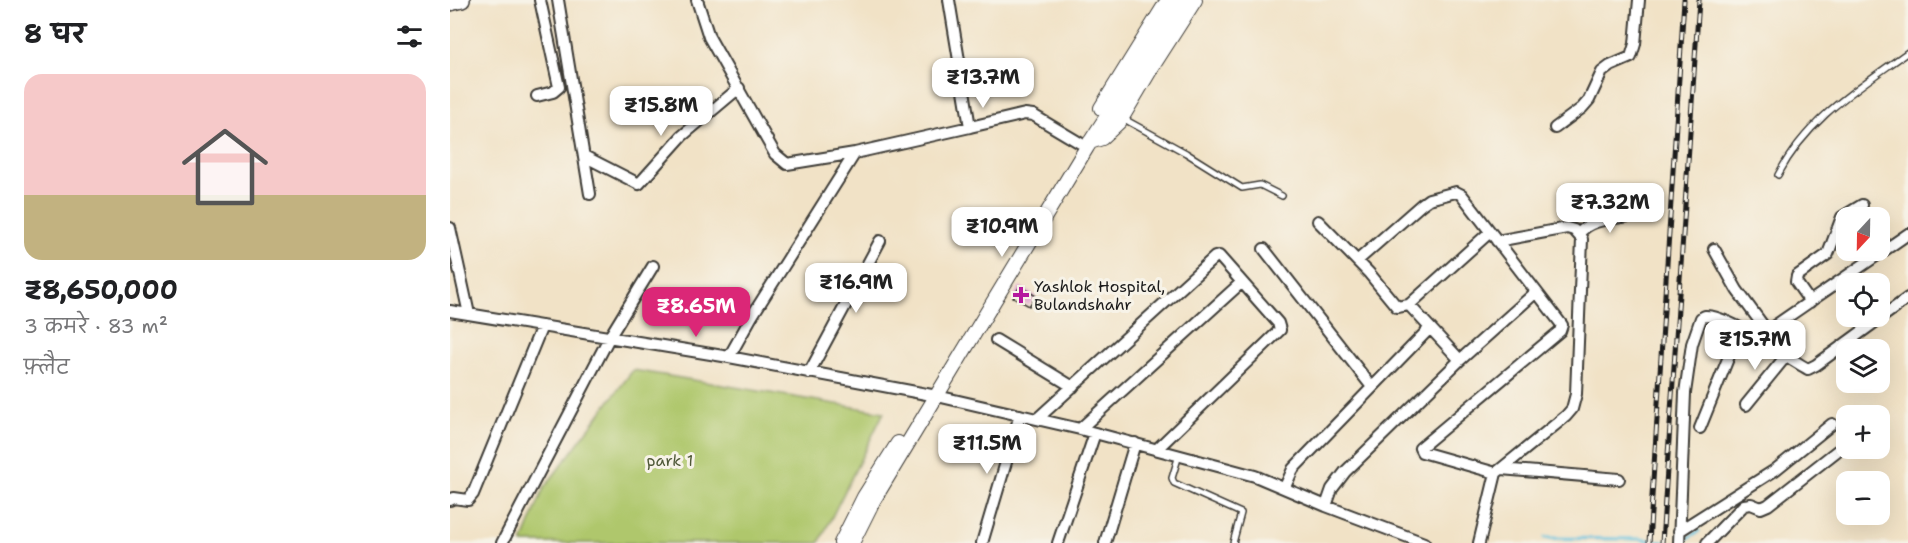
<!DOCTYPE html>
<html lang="hi">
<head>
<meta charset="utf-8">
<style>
	body { margin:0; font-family:"Shantell Sans","Playpen Sans Deva",sans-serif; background:#f2f2f2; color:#202124; height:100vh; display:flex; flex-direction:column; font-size:22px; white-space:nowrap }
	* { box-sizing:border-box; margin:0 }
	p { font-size:20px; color:#757577 }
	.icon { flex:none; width:33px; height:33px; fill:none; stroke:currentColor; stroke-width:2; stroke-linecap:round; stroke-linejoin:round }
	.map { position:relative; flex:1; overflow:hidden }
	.drawer { display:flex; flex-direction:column; background:#fff; width:450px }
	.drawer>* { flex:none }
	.needle { width:39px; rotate:202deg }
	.fabs { position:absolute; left:1386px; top:207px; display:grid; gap:12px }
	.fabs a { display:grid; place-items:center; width:54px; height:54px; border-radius:12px; background:#fff; box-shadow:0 6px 24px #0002; font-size:30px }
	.price { position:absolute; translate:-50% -51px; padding:0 14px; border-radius:12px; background:#fff; color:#222; font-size:20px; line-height:39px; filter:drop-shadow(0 2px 3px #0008) }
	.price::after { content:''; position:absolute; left:50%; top:36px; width:18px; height:14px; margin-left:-9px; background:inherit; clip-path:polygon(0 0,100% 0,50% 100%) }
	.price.selected { background:#db2777; color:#fff }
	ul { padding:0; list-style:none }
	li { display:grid; align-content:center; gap:12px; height:318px; padding:0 24px }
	li span { display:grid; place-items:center; height:186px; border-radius:18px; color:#555 }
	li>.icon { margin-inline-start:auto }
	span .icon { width:108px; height:108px; fill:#fffc; stroke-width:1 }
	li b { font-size:26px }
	h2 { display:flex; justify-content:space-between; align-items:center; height:72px; padding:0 24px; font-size:26px }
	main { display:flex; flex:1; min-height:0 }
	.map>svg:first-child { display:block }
	.green { fill:#afc76c; stroke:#667244; stroke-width:1.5 }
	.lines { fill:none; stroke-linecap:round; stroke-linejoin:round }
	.stream { stroke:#62c3e0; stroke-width:3 }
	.building { fill:#db9bca }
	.lane-casing { stroke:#3c3a36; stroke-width:8 }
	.street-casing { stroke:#3c3a36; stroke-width:14 }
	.secondary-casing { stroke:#3c3a36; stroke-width:16 }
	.primary-casing { stroke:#3c3a36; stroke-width:18 }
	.lane { stroke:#fff; stroke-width:5 }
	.street { stroke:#fff; stroke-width:10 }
	.secondary { stroke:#fff; stroke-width:14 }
	.primary { stroke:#fff; stroke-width:15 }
	.rail-casing { stroke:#1c1c1c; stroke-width:5 }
	.rail { stroke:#f7f3e8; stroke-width:3; stroke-dasharray:9; stroke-linecap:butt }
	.poi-dot { fill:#b5179e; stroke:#f7f3e8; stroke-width:2 }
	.labels { text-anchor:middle; stroke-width:6; stroke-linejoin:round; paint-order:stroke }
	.poi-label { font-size:16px; fill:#1c1c1c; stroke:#f7f3e8; text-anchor:start }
	.park-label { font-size:16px; fill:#4f5838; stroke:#f7f3e8 }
</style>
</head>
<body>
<main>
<section class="drawer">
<h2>8 घर<svg class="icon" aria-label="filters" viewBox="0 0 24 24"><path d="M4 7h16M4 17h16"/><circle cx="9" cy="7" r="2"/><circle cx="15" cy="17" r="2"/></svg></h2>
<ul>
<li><span style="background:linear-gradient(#f6c9c9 65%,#c2b280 0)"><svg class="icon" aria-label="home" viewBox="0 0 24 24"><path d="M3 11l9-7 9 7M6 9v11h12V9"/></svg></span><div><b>₹8,650,000</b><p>3 कमरे · 83 m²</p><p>फ़्लैट</p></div></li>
</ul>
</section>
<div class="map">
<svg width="1458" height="543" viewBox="0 0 1458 543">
	<rect width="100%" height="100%" fill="#f7f3e8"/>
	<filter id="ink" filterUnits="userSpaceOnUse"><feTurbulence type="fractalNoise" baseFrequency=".0167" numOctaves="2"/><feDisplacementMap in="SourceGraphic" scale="12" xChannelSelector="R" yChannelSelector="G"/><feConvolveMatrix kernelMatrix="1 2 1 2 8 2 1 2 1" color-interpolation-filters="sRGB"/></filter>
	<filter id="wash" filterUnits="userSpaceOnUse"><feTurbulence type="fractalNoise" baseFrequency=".008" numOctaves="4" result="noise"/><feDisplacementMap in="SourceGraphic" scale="24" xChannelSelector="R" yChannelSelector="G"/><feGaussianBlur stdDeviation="1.35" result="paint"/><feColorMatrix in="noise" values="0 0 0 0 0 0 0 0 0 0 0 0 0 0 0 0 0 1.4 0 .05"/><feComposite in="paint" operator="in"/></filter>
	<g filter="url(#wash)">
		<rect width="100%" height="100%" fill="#f1e2c6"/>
		<path class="green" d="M183,370l251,42 -65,131h-297l22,-55z"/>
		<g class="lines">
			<path class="stream" d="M1095,538l95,1 27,4
				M1236,539l13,-8"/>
		</g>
		<g id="blocks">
			<path class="building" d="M570,286l16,10 -7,10 -16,-9z"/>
		</g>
	</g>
	<g filter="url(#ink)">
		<use href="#blocks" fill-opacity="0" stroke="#3c3a36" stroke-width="1.5"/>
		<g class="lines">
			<g class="lane-casing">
				<path id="lane" d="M674,119l62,34 56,35 18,-3 22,11
					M1328,175c30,-57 79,-86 130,-123
					M729,455l-7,23 2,5 67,30 -8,30"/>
			</g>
			<g class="street-casing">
				<path id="street" d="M108,0l32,194
					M247,0l12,37 66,117 12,10 68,-11 115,-26
					M499,0l21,127 55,-13 8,1 47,28
					M87,96l16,-4 6,-5 -19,-87
					M1105,128l27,-20 7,-8 13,-28 8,-6 21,-9 4,-13 4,-44
					M134,156l55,28 43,-48 57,-48
					M868,221l51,52 28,34 12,-2 51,55
					M0,228l19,86
					M1129,234c10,-15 33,-15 49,-18
					M814,249l108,138
					M1264,249l23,41 30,41
					M907,261l65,-57 7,-5 27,-7 6,3 100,130 -2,6 -140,117 2,4 74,21
					M1360,302l-14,-20 1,-6 31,-22 14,-37 20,-12
					M959,305l81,-73
					M0,311l279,46 208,39 143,33 175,47 71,30 98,37
					M1307,338l151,-104
					M546,340l77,47
					M279,357l23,-41 103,-163
					M359,373l71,-132
					M1296,405l40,-49
					M587,419l178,-162 4,-1 59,67 2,7 -123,119
					M1250,428l40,-99
					M630,429l162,-147
					M1051,469l118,10
					M835,487l8,-18 137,-141
					M0,500l4,-2 14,2 5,-6 69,-168
					M876,506l6,-17 13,-17 115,-112 75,-67
					M1229,531l96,-61 57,-46
					M52,543l107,-205 44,-72
					M532,543l38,-128
					M608,543l37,-110
					M655,543l30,-100
					M1029,543l17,-70 70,-57 6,-7 4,-15 6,-155 -8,-9 -7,-2 -70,13
					M1229,543l6,-150 7,-49 9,-26 4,-2c24,-1 80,41 103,53l8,-4 92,-67
					M1257,543l37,-38 7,-1 10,4 7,-3 69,-54"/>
			</g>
			<g class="secondary-casing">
				<path id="secondary" d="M651,108l67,-108
					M640,142l12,-4 18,-17 32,-54 43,-67
					M391,543l23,-46 34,-54
					M402,543l21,-42 214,-354 95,-147"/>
			</g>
			<g class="primary-casing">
				<path id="primary" d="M0,3l12,-3"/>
			</g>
			<use href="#lane" class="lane"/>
			<use href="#street" class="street"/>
			<use href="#secondary" class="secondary"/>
			<use href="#primary" class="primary"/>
			<g class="rail-casing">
				<path id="rail" d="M1199,543l35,-543
					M1212,543l37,-543"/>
			</g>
			<use href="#rail" class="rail"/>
		</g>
	</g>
	<path class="poi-dot" d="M568 286h6v6h6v6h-6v6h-6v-6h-6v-6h6z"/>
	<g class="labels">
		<g class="poi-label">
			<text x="584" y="292">Yashlok Hospital,<tspan x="584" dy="18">Bulandshahr</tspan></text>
		</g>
		<g class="park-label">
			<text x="220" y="466">park 1</text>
		</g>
	</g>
</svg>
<div class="fabs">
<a><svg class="needle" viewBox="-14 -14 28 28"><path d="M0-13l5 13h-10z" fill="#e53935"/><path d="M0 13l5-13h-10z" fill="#757577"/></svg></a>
<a><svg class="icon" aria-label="locate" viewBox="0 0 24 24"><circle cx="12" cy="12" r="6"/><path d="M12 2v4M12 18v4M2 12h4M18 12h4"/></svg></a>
<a><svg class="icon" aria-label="layers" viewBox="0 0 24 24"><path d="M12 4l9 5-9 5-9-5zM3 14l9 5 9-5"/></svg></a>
<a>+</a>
<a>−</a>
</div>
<b class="price" style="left:533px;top:109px">₹13.7M</b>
<b class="price" style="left:211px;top:137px">₹15.8M</b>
<b class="price" style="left:1160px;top:234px">₹7.32M</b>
<b class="price" style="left:552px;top:258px">₹10.9M</b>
<b class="price" style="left:406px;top:314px">₹16.9M</b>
<b class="price selected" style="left:246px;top:338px">₹8.65M</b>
<b class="price" style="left:1305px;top:371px">₹15.7M</b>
<b class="price" style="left:537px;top:475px">₹11.5M</b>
</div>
</main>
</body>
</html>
